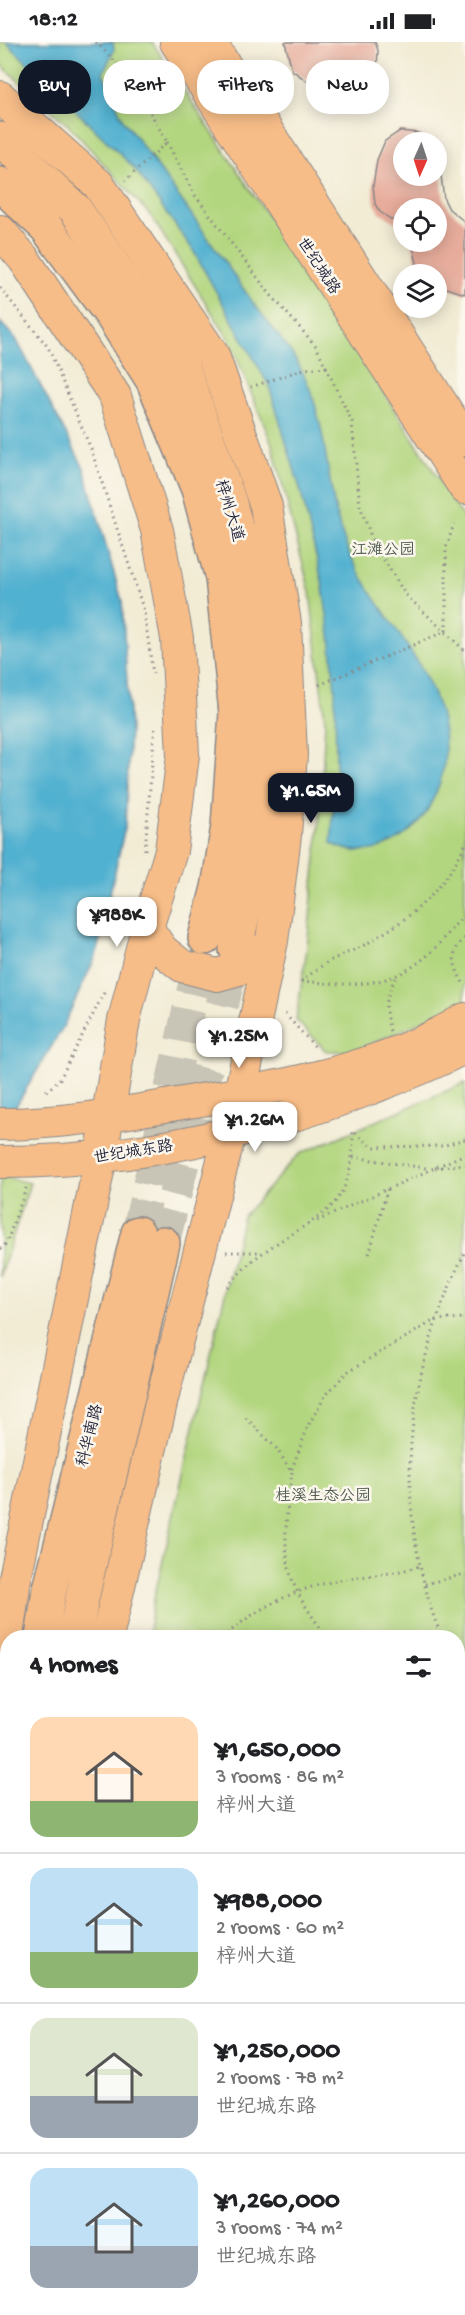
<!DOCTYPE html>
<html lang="en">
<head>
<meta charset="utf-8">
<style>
	body { margin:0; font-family:"Gochi Hand","LXGW WenKai TC",sans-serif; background:#f6f6f6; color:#202124; height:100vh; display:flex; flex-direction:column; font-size:22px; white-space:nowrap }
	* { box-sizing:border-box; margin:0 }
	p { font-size:20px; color:#757577 }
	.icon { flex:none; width:33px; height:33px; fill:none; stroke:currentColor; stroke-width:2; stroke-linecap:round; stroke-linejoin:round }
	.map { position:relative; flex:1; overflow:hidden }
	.details { position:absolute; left:0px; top:1588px; width:465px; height:686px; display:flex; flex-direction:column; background:#fff; border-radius:24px 24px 0 0; box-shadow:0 3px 15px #0003 }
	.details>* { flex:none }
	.banner { position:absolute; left:18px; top:18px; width:429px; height:54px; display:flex; gap:12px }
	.needle { width:39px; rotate:183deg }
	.buttons { position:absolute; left:393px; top:90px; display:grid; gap:12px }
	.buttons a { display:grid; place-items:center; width:54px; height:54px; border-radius:50%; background:#fff; box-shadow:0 3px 15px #0003; font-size:30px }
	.price { position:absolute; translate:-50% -51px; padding:0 14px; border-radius:12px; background:#fff; color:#222; font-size:20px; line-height:39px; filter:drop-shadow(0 2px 3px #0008) }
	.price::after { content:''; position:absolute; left:50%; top:36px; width:18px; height:14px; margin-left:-9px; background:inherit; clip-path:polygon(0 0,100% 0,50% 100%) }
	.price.on { background:#111827; color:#fff }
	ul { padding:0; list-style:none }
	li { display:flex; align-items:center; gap:18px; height:150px; padding:0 30px }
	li+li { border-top:2px solid #e0e0e0 }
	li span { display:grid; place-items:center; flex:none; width:168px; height:120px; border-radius:18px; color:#555 }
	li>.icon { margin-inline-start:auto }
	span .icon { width:72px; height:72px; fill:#fffc; stroke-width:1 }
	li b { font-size:26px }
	h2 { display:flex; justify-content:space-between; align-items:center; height:72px; padding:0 30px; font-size:26px }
	.chip { padding:0 21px; border-radius:24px; background:#fff; box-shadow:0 3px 15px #0003; font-size:21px; line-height:54px }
	.chip.on { background:#111827; color:#fff }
	.status { display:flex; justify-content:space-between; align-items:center; height:42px; padding:0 30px; background:#fff; direction:ltr }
	.status svg { height:16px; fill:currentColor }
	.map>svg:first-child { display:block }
	.green { fill:#b2d67f; stroke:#6a7c5d; stroke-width:1.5 }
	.water { fill:#51b1d0; stroke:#3a6a86; stroke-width:1.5 }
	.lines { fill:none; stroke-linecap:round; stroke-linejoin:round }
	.stream { stroke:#51b1d0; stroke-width:5 }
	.building { fill:#e7ac9b }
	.highway-tunnel { stroke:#c8c4b6; stroke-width:33; stroke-dasharray:33 16; stroke-linecap:butt }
	.major-casing { stroke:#8a8788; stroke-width:34 }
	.highway-casing { stroke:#8a8788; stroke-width:36 }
	.path { stroke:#8a8788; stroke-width:3; stroke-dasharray:1.5 4.5; stroke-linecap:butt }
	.major { stroke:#f7bd88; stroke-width:32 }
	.highway { stroke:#f7bd88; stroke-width:33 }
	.path-bridge { stroke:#8a8788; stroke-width:3; stroke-dasharray:1.5 4.5; stroke-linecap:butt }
	.labels { text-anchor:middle; stroke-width:5; stroke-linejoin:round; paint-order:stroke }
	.street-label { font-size:16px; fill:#22223b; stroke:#fbf7ec }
	.park-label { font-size:16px; fill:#4d584f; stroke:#fbf7ec }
</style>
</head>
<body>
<div class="status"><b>18:12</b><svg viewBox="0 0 49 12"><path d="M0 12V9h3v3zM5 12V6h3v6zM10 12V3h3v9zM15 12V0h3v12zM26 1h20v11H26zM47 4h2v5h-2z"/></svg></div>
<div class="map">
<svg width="465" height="2273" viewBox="0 0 465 2273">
	<rect width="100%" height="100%" fill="#fbf7ec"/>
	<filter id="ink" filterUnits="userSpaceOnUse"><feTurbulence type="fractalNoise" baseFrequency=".0167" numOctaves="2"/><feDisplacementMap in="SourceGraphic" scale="12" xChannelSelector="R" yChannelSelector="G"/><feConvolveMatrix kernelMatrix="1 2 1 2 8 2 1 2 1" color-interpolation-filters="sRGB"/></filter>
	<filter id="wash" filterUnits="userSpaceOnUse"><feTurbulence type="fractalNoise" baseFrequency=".008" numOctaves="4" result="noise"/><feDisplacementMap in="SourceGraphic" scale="24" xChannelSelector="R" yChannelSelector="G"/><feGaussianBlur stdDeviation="1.35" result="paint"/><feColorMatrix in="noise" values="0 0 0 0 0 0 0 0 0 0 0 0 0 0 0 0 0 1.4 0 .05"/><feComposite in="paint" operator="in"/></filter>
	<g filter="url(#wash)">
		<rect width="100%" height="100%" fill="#f2ecd5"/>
		<path class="green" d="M0,0h152l195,293 118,185v483l-113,49 -26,-1 -30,-31 11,-72 13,-132 5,-95 -15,-129 -38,-148 -42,-103 -79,-125 -81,-89 -70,-63z
			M465,1041v961l-7,1v-407h-310l5,-35 90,-387 56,-62z
			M0,1134l30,7 -30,94z"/>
		<path class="water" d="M6,0h107l1,8 -11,23 20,47c44,58 85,118 126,177 17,24 43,52 55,78 29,61 19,132 52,192 36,67 109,131 84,215 -8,22 -15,37 -34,52 -23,17 -48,24 -75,9l5,-72 -1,-81 -5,-55 -8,-54 -21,-89 -32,-106 -78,-139 -57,-79z
			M0,280l16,17 68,129 38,133 8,127 -5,99 -29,129 -34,73 -62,104z"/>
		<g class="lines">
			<path class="stream" d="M458,1981l7,-1"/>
		</g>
		<g id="blocks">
			<path class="building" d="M285,0h90l3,8 -1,19 -3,8 -15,11 -20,1 -21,-4 -11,-4 -15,-11z
				M400,89l18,2 14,9h-28v34h32l2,-24 6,47 5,10 16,13v72l-29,-9v-11h-15l-2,-2 -7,-30h24v-34h-32v20l-24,-16 -5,-8 -2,-18 4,-26 8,-19z"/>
		</g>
	</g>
	<g filter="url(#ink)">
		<use href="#blocks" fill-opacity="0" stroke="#8a8788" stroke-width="1.5"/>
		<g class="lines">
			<path class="highway-tunnel" d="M138,1191l66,-290
				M163,1201l73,-294"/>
			<g class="major-casing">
				<path id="major" d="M176,0l289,446
					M210,0l255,398
					M0,55l98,87 115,171 53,151 19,117 6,132 -6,80 -13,106 -32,153 -78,305 -55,239
					M0,189l24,28 91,137 42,134 20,108 6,117 -12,96 -24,77 -23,92 -23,136 -86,423 -15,108
					M147,886l15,22 20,16 35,9 36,-10 19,-24
					M0,1082c59,0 119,-10 177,-20 98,-16 202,-33 288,-85
					M0,1120c126,0 252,-28 369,-73 33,-13 65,-25 96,-42
					M0,2014l8,56
					M33,2266l1,7
					M132,2266l1,7"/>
			</g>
			<g class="highway-casing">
				<path id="highway" d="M0,97l75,70 107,156 48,138 24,89 8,111 -6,144 -20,102
					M0,142l46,43 66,89 41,65 45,108 24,89 14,135 -8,113 -10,62 -13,50
					M42,1596l6,-41 90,-364
					M75,1596l6,-35 82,-360
					M458,2033l7,-1
					M0,2081l8,-1
					M458,2085h7
					M0,2124h8
					M67,2266l1,7
					M98,2266l1,7"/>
			</g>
			<path class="path" d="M96,0l34,35 37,65 -42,39
				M167,100l27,52 76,100 46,52 10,21 -22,2 -53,18
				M0,246l48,59 43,102 53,162 9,63
				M326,325l26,55 8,84 13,36 32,52 60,57
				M319,643l127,-54v-83l8,-24
				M465,803c-23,48 -53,72 -99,99 -12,7 -26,11 -38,18 -9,5 -18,13 -26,19 45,4 83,9 121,-22 16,-12 27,-31 42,-44
				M145,808l10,-125
				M465,896c-18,15 -10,31 0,48
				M285,972l32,35
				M390,989c-7,-26 -5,-32 7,-56
				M46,1049l13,-10 46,-90
				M353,1115l73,11
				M435,1126l30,-4
				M317,1179l148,-67
				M0,1207l6,-5 21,-58
				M226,1210h34
				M369,1212l19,-66
				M227,1245c11,-12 23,-26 37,-35 58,-41 89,-38 89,-121l20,16 69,-1 23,-7
				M246,1376l30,30 15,23 18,-47 17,-29 21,-23 88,-52 30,-2
				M292,1430c-5,39 -13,83 5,119 8,16 20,32 30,47
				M425,1542l40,-10
				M223,1596c33,-31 78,-52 123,-59 25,-4 49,-5 73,-13
				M443,1596c-9,-17 -13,-33 -18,-52 -31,-116 -12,-227 40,-334
				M458,1622l7,10
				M458,1704l7,4
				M458,1897l7,1"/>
			<use href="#major" class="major"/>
			<use href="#highway" class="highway"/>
			<path class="path-bridge" d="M0,1638l8,-1"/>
		</g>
	</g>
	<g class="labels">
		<g class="street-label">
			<text transform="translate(320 223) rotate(57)" y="6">世纪城路</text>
			<text transform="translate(231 468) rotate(73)" y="6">梓州大道</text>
			<text transform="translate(133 1108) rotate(-9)" y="6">世纪城东路</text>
			<text transform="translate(88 1393) rotate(-76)" y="6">科华南路</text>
		</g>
		<g class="park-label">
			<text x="383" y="512">江滩公园</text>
			<text x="323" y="1458">桂溪生态公园</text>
		</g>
	</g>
</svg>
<div class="buttons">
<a><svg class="needle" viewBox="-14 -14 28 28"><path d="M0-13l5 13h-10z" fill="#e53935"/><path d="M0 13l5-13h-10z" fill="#757577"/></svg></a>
<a><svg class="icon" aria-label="locate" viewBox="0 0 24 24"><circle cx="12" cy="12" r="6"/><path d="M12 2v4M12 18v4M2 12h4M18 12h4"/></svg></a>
<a><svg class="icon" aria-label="layers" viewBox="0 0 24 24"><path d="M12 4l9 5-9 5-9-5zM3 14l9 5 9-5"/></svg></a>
</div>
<b class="price on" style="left:311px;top:782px">¥1.65M</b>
<b class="price" style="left:117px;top:906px">¥988K</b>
<b class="price" style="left:239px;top:1027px">¥1.25M</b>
<b class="price" style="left:255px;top:1111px">¥1.26M</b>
<div class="banner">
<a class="chip on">Buy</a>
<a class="chip">Rent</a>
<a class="chip">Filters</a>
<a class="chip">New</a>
</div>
<section class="details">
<h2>4 homes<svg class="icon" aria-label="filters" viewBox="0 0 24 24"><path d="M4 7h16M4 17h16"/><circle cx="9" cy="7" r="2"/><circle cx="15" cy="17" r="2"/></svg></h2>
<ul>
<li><span style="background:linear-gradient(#ffd9b3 70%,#8fb573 0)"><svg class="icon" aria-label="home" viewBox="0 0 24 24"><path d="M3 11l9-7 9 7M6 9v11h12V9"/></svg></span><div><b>¥1,650,000</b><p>3 rooms · 86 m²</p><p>梓州大道</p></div></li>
<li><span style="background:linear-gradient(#bfe0f5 70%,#8fb573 0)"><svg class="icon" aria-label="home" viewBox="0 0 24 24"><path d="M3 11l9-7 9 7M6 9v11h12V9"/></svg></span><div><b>¥988,000</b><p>2 rooms · 60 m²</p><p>梓州大道</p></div></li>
<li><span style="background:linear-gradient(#dfe7d0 65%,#9aa5b1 0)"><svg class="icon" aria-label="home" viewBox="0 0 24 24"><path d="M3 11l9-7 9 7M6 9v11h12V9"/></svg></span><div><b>¥1,250,000</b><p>2 rooms · 78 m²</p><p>世纪城东路</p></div></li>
<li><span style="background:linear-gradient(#bfe0f5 65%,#9aa5b1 0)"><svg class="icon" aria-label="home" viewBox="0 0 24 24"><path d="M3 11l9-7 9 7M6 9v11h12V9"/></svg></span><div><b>¥1,260,000</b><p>3 rooms · 74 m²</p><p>世纪城东路</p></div></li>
</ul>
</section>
</div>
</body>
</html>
